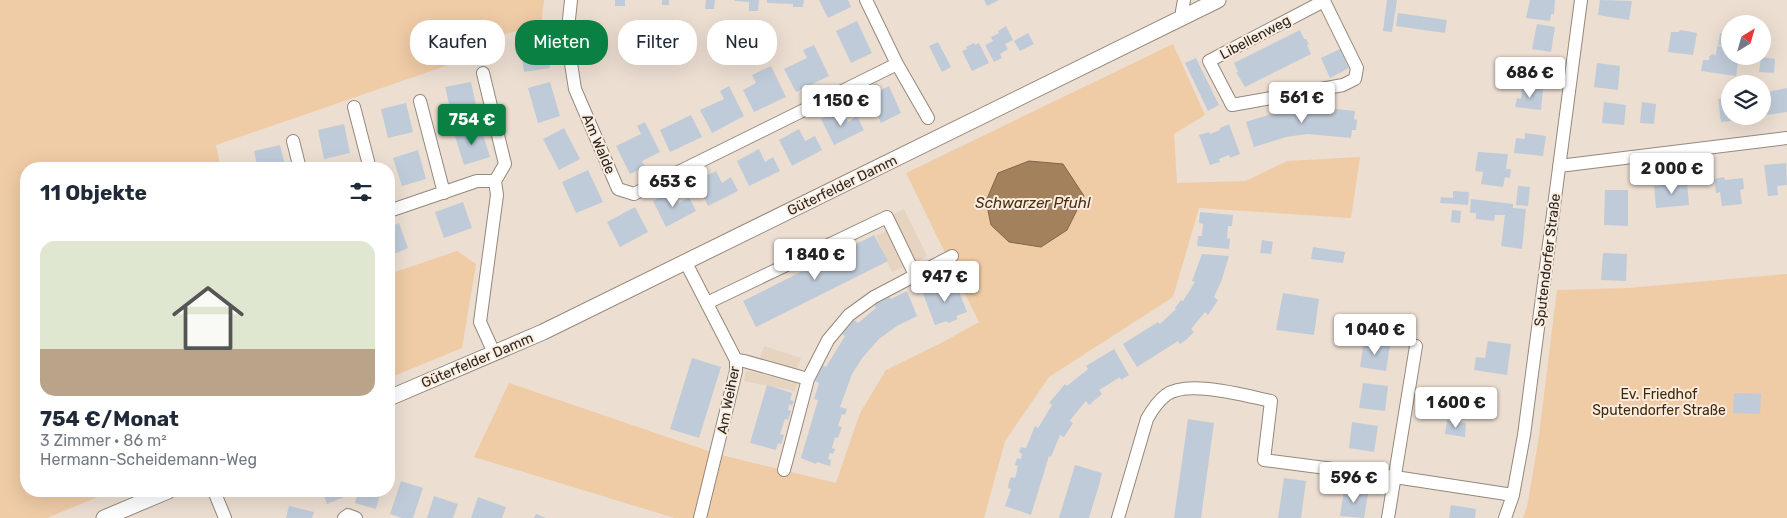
<!DOCTYPE html>
<html lang="de">
<head>
<meta charset="utf-8">
<style>
	body { margin:0; font-family:Rubik,sans-serif; background:#f6f6f7; color:#1f2937; height:100vh; display:flex; flex-direction:column; font-size:19px; white-space:nowrap }
	* { box-sizing:border-box; margin:0 }
	p { font-size:16px; color:#747a83 }
	.icon { flex:none; width:28px; height:28px; fill:none; stroke:currentColor; stroke-width:2; stroke-linecap:round; stroke-linejoin:round }
	.map { position:relative; flex:1; overflow:hidden }
	.panel { position:absolute; left:20px; top:162px; width:375px; height:335px; display:flex; flex-direction:column; background:#fff; border-radius:20px; box-shadow:0 5px 20px #0002 }
	.panel>* { flex:none }
	.top-card { position:absolute; left:410px; top:20px; width:475px; height:45px; display:flex; gap:10px }
	.needle { width:32px; rotate:37deg }
	.fabs { position:absolute; left:1721px; top:15px; display:grid; gap:10px }
	.fabs a { display:grid; place-items:center; width:50px; height:50px; border-radius:50%; background:#fff; box-shadow:0 5px 20px #0002; font-size:25px }
	.price { position:absolute; translate:-50% -42px; padding:0 11px; border-radius:5px; background:#fff; color:#222; font-size:16px; line-height:32px; filter:drop-shadow(0 1px 2px #0008) }
	.price::after { content:''; position:absolute; left:50%; top:30px; width:15px; height:11px; margin-left:-8px; background:inherit; clip-path:polygon(0 0,100% 0,50% 100%) }
	.price.on { background:#0b8043; color:#fff }
	ul { padding:0; list-style:none }
	li { display:grid; align-content:center; gap:10px; height:265px; padding:0 20px }
	li+li { border-top:1px solid #e0e1e3 }
	li span { display:grid; place-items:center; height:155px; border-radius:15px; color:#555 }
	li>.icon { margin-inline-start:auto }
	span .icon { width:90px; height:90px; fill:#fffc; stroke-width:1 }
	li b { font-size:21px }
	h2 { display:flex; justify-content:space-between; align-items:center; height:60px; padding:0 20px; font-size:21px }
	.pill { padding:0 18px; border-radius:20px; background:#fff; box-shadow:0 5px 20px #0002; font-size:18px; line-height:45px }
	.pill.on { background:#0b8043; color:#fff }
	.map>svg:first-child { display:block }
	.built { fill:#e6d3c0 }
	.green { fill:#efcba6 }
	.water { fill:#a3815d; stroke:#7f664b }
	.building { fill:#c0cbd9 }
	.lines { fill:none; stroke-linecap:round; stroke-linejoin:round }
	.minor-casing { stroke:#95887c; stroke-width:14 }
	.tertiary-casing { stroke:#95887c; stroke-width:17 }
	.minor { stroke:#fff; stroke-width:12 }
	.tertiary { stroke:#fff; stroke-width:15 }
	.labels { text-anchor:middle; stroke-width:4; stroke-linejoin:round; paint-order:stroke }
	.street-label { font-size:14px; fill:#2b2621; stroke:#faecde }
	.park-label { font-size:14px; fill:#41280a; stroke:#faecde }
	.water-label { font-size:15px; font-style:italic; fill:#482e11; stroke:#faecde }
</style>
</head>
<body>
<div class="map">
<svg width="1787" height="518" viewBox="0 0 1787 518">
	<rect width="100%" height="100%" fill="#ecded1"/>
	<path class="built" d="M904,209l23,47 -11,6 -24,-47z
		M886,231l17,36 -11,5 -16,-36z
		M764,346l37,12 -4,12 -37,-12z
		M746,371l51,11 -2,9 -51,-10z"/>
	<path class="green" d="M0,0h544l-3,25 -52,13 3,12 -276,95 5,24h-195v322h86l-65,27h-47z
		M1173,44l32,71 -31,19 3,49 69,-2 41,-20 73,-4 -9,61 -152,-10 -26,89 -124,80 -44,64 -21,77h-309l-201,-61 35,-74 208,71 119,29 24,-70 26,-43 61,-30 32,-18 -73,-149z
		M457,251l19,13 -14,84 -73,30v-104z
		M1787,274v244h-264l4,-11 11,-64 19,-153 72,-2z"/>
	<path class="water" d="M1029,161l34,3 21,32 -17,34 -26,17 -32,-5 -18,-17 -5,-24 12,-28z"/>
	<path class="building" d="M615,0h10v6h-10z
		M662,0h7v5h-7z
		M706,0h9l-1,9h-9z
		M735,0h24l-1,11h-9v-9l-14,-1z
		M767,0h37l-1,7h-10v-3l-26,-1z
		M819,0h29l3,7 -23,11z
		M984,0h15l-12,6z
		M1387,0h10l-5,32 -9,-1z
		M1530,0h25l-1,14h-3l-1,7 -24,-3z
		M1600,0l32,1 -3,19 -31,-5z
		M1398,13l49,7 -2,13 -49,-7z
		M857,21l15,32 -21,10 -15,-32z
		M1537,24l18,3 -4,25 -19,-3z
		M1006,26l7,14 -8,4 3,5 -8,5 2,4 -8,4 -9,-17 8,-4 -2,-4 8,-4 -1,-2z
		M1300,30l4,9h2l3,5 -2,1 4,9 -66,33 -9,-15h2l-4,-9z
		M1680,30l17,3 -4,22 -25,-3 3,-20h8z
		M1028,33l6,11 -14,7 -6,-10z
		M1720,33l10,2 -2,11 -10,-1z
		M545,34l5,34 -26,4 -5,-34z
		M938,42l13,25 -9,5 -13,-26z
		M974,43l1,2 4,-2 10,20 -17,8 -10,-20 5,-2 -1,-2z
		M814,45l15,31 -33,16 -12,-23 23,-11 -4,-8z
		M1717,46l13,1v9h9l-3,20 -35,-5 2,-11h6v-3l3,-3 4,1z
		M1340,49l9,19 -19,10 -9,-20z
		M1761,57l14,2 -1,14 -15,-1z
		M1196,58l23,47 -11,6 -23,-48z
		M1515,61l26,3 -2,17 -26,-3z
		M1597,63l23,3 -2,24 -24,-3z
		M771,66l15,31 -32,15 -11,-22 13,-7 -4,-8z
		M471,82l6,28 -25,6 -7,-29z
		M550,82l10,34 -22,7 -10,-35z
		M877,83l4,7 8,-4 12,27 -20,10 -12,-24 -5,2 -3,-10z
		M729,86l15,30 -32,17 -12,-23 24,-11 -4,-8z
		M1522,86l21,3 -2,21 -26,-3 2,-9 4,1z
		M1787,88v24l-21,3 -4,-22z
		M1730,97v19h9l1,4 -19,2 -3,-23z
		M1604,102l22,3 -2,20 -22,-2z
		M1642,102l14,2 -2,20 -14,-1z
		M406,103l7,29 -25,6 -7,-29z
		M1319,107l36,4 -1,8 3,1 -1,10h-4l-1,8 -44,-4 -21,3 -32,10 -8,-25 35,-11z
		M842,109l6,13 9,-6 7,14 -30,15 -13,-26z
		M691,115l11,22 -32,15 -10,-22z
		M645,122l15,30 -18,9 3,6 -15,7 -14,-28 25,-12 -4,-8z
		M344,124l6,29 -26,6 -6,-29z
		M1229,124l11,30 -10,4 -1,-3 -10,4 1,3 -10,3 -11,-30 10,-3 1,2 10,-4v-2z
		M481,128l9,29 -26,8 -9,-29z
		M564,128l16,31 -21,11 -16,-31z
		M799,129l6,12 10,-5 7,14 -30,16 -13,-26z
		M1525,133l21,3 -3,20 -29,-3 2,-15 9,1z
		M280,145l6,24h-28l-4,-18z
		M759,149l6,13 8,-5 7,14 -31,15 -12,-25z
		M418,150l8,29 -24,7 -9,-28z
		M1478,152l30,2 -2,15h5l-1,9 -5,-1 -2,10 -22,-3 2,-12 -8,-1z
		M1786,163l1,22 -10,1 1,9 -10,1 -4,-31z
		M588,170l15,32 -27,11 -14,-31z
		M716,171l6,12 9,-6 7,14 -30,15 -12,-25z
		M1724,177l1,3 18,-2 1,11 -4,1 2,14 -20,2 -2,-14 -4,1 -2,-14z
		M1687,182l2,23 -33,3 -2,-22z
		M1518,186l12,1 -2,19 -12,-1z
		M1605,190h23v36l-24,-1z
		M674,191l5,12 10,-6 7,14 -30,16 -13,-26z
		M1453,191l16,1 -1,13 -28,-2 1,-6 12,1z
		M1471,199l42,5v4l13,1 -4,40 -21,-3 4,-31h-10l-1,6 -18,-2v-6h-6z
		M463,202l9,26 -28,10 -9,-26z
		M635,207l13,25 -28,15 -13,-25z
		M1452,210l9,1 -1,12 -9,-1z
		M1200,212l33,3 -1,11h-4l-1,12 3,1 -1,10 -32,-3 1,-10h4l1,-12 -4,-1z
		M399,223l9,25 -19,8v-29z
		M874,235l14,26 -132,66 -13,-26z
		M1262,240l11,2 -2,12 -11,-1z
		M1313,247l32,5 -2,11 -32,-4z
		M1603,253l24,1 -1,27 -25,-1z
		M1202,254l27,2 -8,26 -7,15 4,3 -10,15 -3,-3 -14,17 3,3 -7,7 -7,5 -2,-3 -41,26 -14,-23 35,-22 2,2 16,-15 -1,-1 6,-8 2,1 12,-19 -3,-1z
		M954,279l13,33 -11,4 2,3 -10,4 -1,-2 -12,4 -13,-34 12,-5 1,3 9,-3v-3z
		M907,291l10,25 -20,10 -18,13 -16,18 -11,17 -12,33 7,2 -2,6 -3,-1 -4,12 4,1 -4,11 -3,-1 -3,11 3,1 -2,5 -3,-1 -2,6 3,1 -1,6 -13,-4 -1,2 -15,-6 17,-58 -4,-1 5,-16 -4,-2 7,-16 4,2 19,-31 -3,-2 12,-14 4,3 18,-15 -2,-4 14,-8 3,3z
		M1283,293l36,6 -5,36 -38,-5z
		M1364,341l26,4 -4,26 -26,-4z
		M1488,341l23,3 -4,31 -33,-5 2,-13 9,1z
		M1114,349l15,26 -8,5 -1,-3 -21,13 3,4 -13,11 -3,-4 -15,18 -1,2 3,2 -9,14 -4,-2 -9,22 -2,-1 -18,59 -26,-9 6,-17 -3,-1 1,-6 2,-5 4,1 3,-12 -3,-1 2,-7 4,1 1,-5 -3,-2 2,-5 5,1 9,-22 3,2 14,-23 -3,-2 16,-19 2,2 21,-17 -2,-3z
		M692,358l29,9 -22,71 -29,-9z
		M1363,383l25,3 -3,25 -26,-3z
		M767,385l25,8 -2,7 4,1 -2,5 -3,-2 -1,6 3,1 -3,9 -3,-1 -5,15 4,1 -3,9 -3,-1 -2,7 -26,-7z
		M1734,393l27,1 -1,20 -27,-1z
		M1188,419l26,4 -13,95h-27z
		M1447,420l19,3 -1,14 -20,-3z
		M1352,422l26,4 -4,26 -25,-4z
		M1075,465l27,8 -3,12 -10,33h-30z
		M1284,478l22,3 -5,37h-23z
		M401,481l22,7 -10,30h-11l-12,-4z
		M1344,490l24,4 -4,24 -24,-2z
		M322,491h20l2,6 -17,7z
		M358,491h23l-5,18 -21,-6z
		M434,496l24,8 -5,14h-26z
		M478,497l28,10 -4,11h-31z
		M1451,505l25,4 -1,9h-26z
		M289,506l25,6 -2,6h-26z
		M536,514l10,4h-12z"/>
	<g class="lines">
		<g class="minor-casing">
			<path id="minor" d="M571,0l-4,38 8,51 43,100 16,5 263,-130 -31,-64
				M1323,0l1,1 33,67 -2,11 -12,6 -111,20 -23,-44 115,-60
				M1184,16l-2,-5 2,-11
				M897,64l31,54
				M483,73l22,91 -10,17
				M420,101l24,92
				M354,107l16,62
				M293,141l7,28
				M1559,166l228,-28
				M389,211l88,-30h18l2,14 -17,127 14,31
				M685,261l51,99v11l-36,147
				M707,303l180,-86 28,58
				M736,360l8,1 64,18
				M784,470l24,-91 20,-39 21,-25 25,-18 78,-41
				M214,491l11,27
				M344,518l4,-3 8,3
				M1118,518l29,-99c5,-9 11,-18 19,-24 22,-16 80,1 105,6l-7,59 131,17 118,18
				M1388,518l28,-172
				M1505,518l8,-23 11,-60 57,-435"/>
		</g>
		<g class="tertiary-casing">
			<path id="tertiary" d="M389,398l154,-66 675,-332
				M104,518l64,-27"/>
		</g>
		<use href="#minor" class="minor"/>
		<use href="#tertiary" class="tertiary"/>
	</g>
	<g class="labels">
		<g class="street-label">
			<text transform="translate(1255 37) rotate(-28)" y="5">Libellenweg</text>
			<text transform="translate(599 144) rotate(67)" y="5">Am Walde</text>
			<text transform="translate(842 185) rotate(-26)" y="5">Güterfelder Damm</text>
			<text transform="translate(1547 260) rotate(-83)" y="5">Sputendorfer Straße</text>
			<text transform="translate(477 360) rotate(-23)" y="5">Güterfelder Damm</text>
			<text transform="translate(728 400) rotate(-79)" y="5">Am Weiher</text>
		</g>
		<g class="park-label">
			<text x="1659" y="399">Ev. Friedhof<tspan x="1659" dy="16">Sputendorfer Straße</tspan></text>
		</g>
		<g class="water-label">
			<text x="1033" y="208">Schwarzer Pfuhl</text>
		</g>
	</g>
</svg>
<div class="fabs">
<a><svg class="needle" viewBox="-14 -14 28 28"><path d="M0-13l5 13h-10z" fill="#e53935"/><path d="M0 13l5-13h-10z" fill="#747a83"/></svg></a>
<a><svg class="icon" aria-label="layers" viewBox="0 0 24 24"><path d="M12 4l9 5-9 5-9-5zM3 14l9 5 9-5"/></svg></a>
</div>
<b class="price" style="left:1530px;top:99px">686 €</b>
<b class="price" style="left:1302px;top:124px">561 €</b>
<b class="price" style="left:841px;top:127px">1 150 €</b>
<b class="price on" style="left:472px;top:146px">754 €</b>
<b class="price" style="left:1672px;top:195px">2 000 €</b>
<b class="price" style="left:673px;top:208px">653 €</b>
<b class="price" style="left:815px;top:281px">1 840 €</b>
<b class="price" style="left:945px;top:303px">947 €</b>
<b class="price" style="left:1375px;top:356px">1 040 €</b>
<b class="price" style="left:1456px;top:429px">1 600 €</b>
<b class="price" style="left:1354px;top:504px">596 €</b>
<div class="top-card">
<a class="pill">Kaufen</a>
<a class="pill on">Mieten</a>
<a class="pill">Filter</a>
<a class="pill">Neu</a>
</div>
<section class="panel">
<h2>11 Objekte<svg class="icon" aria-label="filters" viewBox="0 0 24 24"><path d="M4 7h16M4 17h16"/><circle cx="9" cy="7" r="2"/><circle cx="15" cy="17" r="2"/></svg></h2>
<ul>
<li><span style="background:linear-gradient(#dfe7d0 70%,#b9a48a 0)"><svg class="icon" aria-label="home" viewBox="0 0 24 24"><path d="M3 11l9-7 9 7M6 9v11h12V9"/></svg></span><div><b>754 €/Monat</b><p>3 Zimmer · 86 m²</p><p>Hermann-Scheidemann-Weg</p></div></li>
</ul>
</section>
</div>
</body>
</html>
